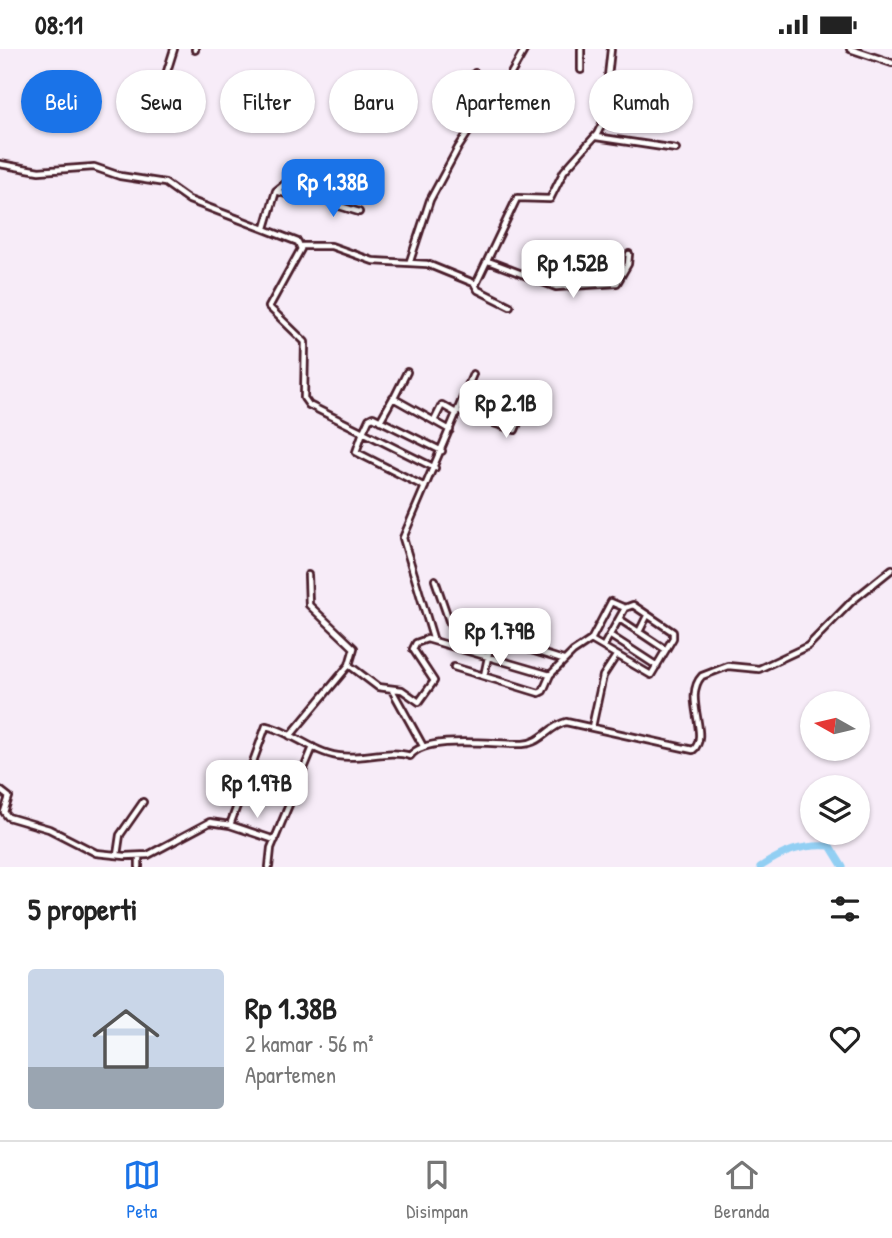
<!DOCTYPE html>
<html lang="id">
<head>
<meta charset="utf-8">
<style>
	body { margin:0; font-family:"Patrick Hand",sans-serif; background:#f6f6f6; color:#222; height:100vh; display:flex; flex-direction:column; font-size:26px; white-space:nowrap }
	* { box-sizing:border-box; margin:0 }
	p { font-size:23px; color:#767676 }
	.icon { flex:none; width:38px; height:38px; fill:none; stroke:currentColor; stroke-width:2; stroke-linecap:round; stroke-linejoin:round }
	.map { position:relative; height:818px; overflow:hidden }
	.sheet { display:flex; flex-direction:column; background:#fff; flex:1 }
	.sheet>* { flex:none }
	.banner { position:absolute; left:21px; top:21px; width:850px; height:63px; display:flex; gap:14px }
	.needle { width:46px; rotate:278deg }
	.controls { position:absolute; left:800px; top:642px; display:grid; gap:14px }
	.controls a { display:grid; place-items:center; width:70px; height:70px; border-radius:50%; background:#fff; box-shadow:0 2px 5px #0004; font-size:35px }
	.price { position:absolute; translate:-50% -60px; padding:0 16px; border-radius:14px; background:#fff; color:#222; font-size:23px; line-height:46px; filter:drop-shadow(0 2px 4px #0008) }
	.price::after { content:''; position:absolute; left:50%; top:42px; width:21px; height:16px; margin-left:-10px; background:inherit; clip-path:polygon(0 0,100% 0,50% 100%) }
	.price.selected { background:#1a73e8; color:#fff }
	ul { padding:0; list-style:none }
	li { display:flex; align-items:center; gap:21px; height:175px; padding:0 28px }
	li+li { border-top:2px solid #e0e0e0 }
	li span { display:grid; place-items:center; flex:none; width:196px; height:140px; border-radius:7px; color:#555 }
	li>.icon { margin-inline-start:auto }
	span .icon { width:84px; height:84px; fill:#fffc; stroke-width:1 }
	li b { font-size:30px }
	h2 { display:flex; justify-content:space-between; align-items:center; height:84px; padding:0 28px; font-size:30px }
	.chip { padding:0 24px; border-radius:32px; background:#fff; box-shadow:0 2px 5px #0004; font-size:24px; line-height:63px }
	.chip.selected { background:#1a73e8; color:#fff }
	.status { display:flex; justify-content:space-between; align-items:center; height:49px; padding:0 35px; background:#fff; direction:ltr }
	.status svg { height:19px; fill:currentColor }
	.tabs { display:flex; justify-content:space-around; align-items:center; height:98px; border-top:2px solid #e0e0e0; background:#fff; font-size:19px; color:#767676 }
	.tabs a { display:grid; justify-items:center; gap:4px }
	.tabs .selected { color:#1a73e8 }
	.map>svg:first-child { display:block }
	.lines { fill:none; stroke-linecap:round; stroke-linejoin:round }
	.river { stroke:#92cff3; stroke-width:7 }
	.street-casing { stroke:#4a1f2b; stroke-width:10 }
	.street { stroke:#fff; stroke-width:4.5 }
</style>
</head>
<body>
<div class="status"><b>08:11</b><svg viewBox="0 0 49 12"><path d="M0 12V9h3v3zM5 12V6h3v6zM10 12V3h3v9zM15 12V0h3v12zM26 1h20v11H26zM47 4h2v5h-2z"/></svg></div>
<div class="map">
<svg width="892" height="818" viewBox="0 0 892 818">
	<rect width="100%" height="100%" fill="#f7ecf8"/>
	<filter id="ink" filterUnits="userSpaceOnUse"><feTurbulence type="fractalNoise" baseFrequency=".0143" numOctaves="2"/><feDisplacementMap in="SourceGraphic" scale="14" xChannelSelector="R" yChannelSelector="G"/><feConvolveMatrix kernelMatrix="1 2 1 2 8 2 1 2 1" color-interpolation-filters="sRGB"/></filter>
	<g filter="url(#ink)">
		<g class="lines">
			<path class="river" d="M760,818c23,-15 41,-23 70,-21l13,21"/>
			<g class="street-casing">
				<path id="street" d="M581,0v21
					M850,0l42,14
					M195,1v-1
					M475,24l25,20
					M164,32l10,-32
					M596,88l80,12
					M0,115l39,7 55,-4 26,9 45,7 24,17 109,42 3,7 -32,58 36,35 -1,56 5,7 54,27 -7,20 69,35
					M276,142l10,-8 47,20 5,-19 17,1
					M333,155l26,8
					M265,179l11,-37 10,3
					M302,197h29l42,15 54,3 49,20 41,-86 33,1 14,-28 33,-37 6,-12 8,-73
					M410,212l20,-61 28,-52 30,-46 12,-9 25,-44
					M488,212l68,26 61,-4 11,-19 1,-10
					M475,236l3,5 32,16
					M394,349l13,-26
					M457,362l58,19 13,-30
					M380,372l13,-23 57,32
					M434,372l8,-16 14,8
					M435,419l-72,-36 6,-13 4,-2 69,34
					M308,526l1,30 45,43 -5,17
					M435,531l22,64
					M621,571l45,30
					M474,583l89,28
					M639,583l8,-16
					M611,587l46,30
					M433,589l-30,-100 70,-164
					M591,591l20,-38 14,6 -22,39
					M454,618l85,26 4,-2 7,-16
					M484,627l8,-38
					M392,641l31,56
					M592,678l11,-51 13,-20
					M290,687l59,-71 29,22 24,3 17,12 15,-21 -21,-32 3,-6 11,-4 123,36 23,-23 18,-12 60,35 22,-37v-6l-40,-27 -8,3
					M0,741l9,7 -5,15 4,5 41,12 47,24 29,3 23,-1 62,-33 20,3 36,-99c25,5 46,26 72,30 23,4 51,-7 72,0 16,-22 86,-11 113,-12 19,-1 26,-18 43,-22l127,28c18,-14 -11,-53 9,-74l26,-10 31,3 49,-23 44,-45 40,-32
					M230,776l45,15
					M117,806l3,-20 23,-33
					M139,808v10
					M269,818l2,-19 42,-101"/>
			</g>
			<use href="#street" class="street"/>
		</g>
	</g>
</svg>
<div class="controls">
<a><svg class="needle" viewBox="-14 -14 28 28"><path d="M0-13l5 13h-10z" fill="#e53935"/><path d="M0 13l5-13h-10z" fill="#767676"/></svg></a>
<a><svg class="icon" aria-label="layers" viewBox="0 0 24 24"><path d="M12 4l9 5-9 5-9-5zM3 14l9 5 9-5"/></svg></a>
</div>
<b class="price selected" style="left:333px;top:170px">Rp 1.38B</b>
<b class="price" style="left:573px;top:251px">Rp 1.52B</b>
<b class="price" style="left:506px;top:391px">Rp 2.1B</b>
<b class="price" style="left:500px;top:619px">Rp 1.79B</b>
<b class="price" style="left:257px;top:771px">Rp 1.97B</b>
<div class="banner">
<a class="chip selected">Beli</a>
<a class="chip">Sewa</a>
<a class="chip">Filter</a>
<a class="chip">Baru</a>
<a class="chip">Apartemen</a>
<a class="chip">Rumah</a>
</div>
</div>
<section class="sheet">
<h2>5 properti<svg class="icon" aria-label="filters" viewBox="0 0 24 24"><path d="M4 7h16M4 17h16"/><circle cx="9" cy="7" r="2"/><circle cx="15" cy="17" r="2"/></svg></h2>
<ul>
<li><span style="background:linear-gradient(#c9d6e8 70%,#9aa5b1 0)"><svg class="icon" aria-label="home" viewBox="0 0 24 24"><path d="M3 11l9-7 9 7M6 9v11h12V9"/></svg></span><div><b>Rp 1.38B</b><p>2 kamar · 56 m²</p><p>Apartemen</p></div><svg class="icon" aria-label="heart" viewBox="0 0 24 24"><path d="M12 20l-8-8c-3-5 5-10 8-4 3-6 11-1 8 4z"/></svg></li>
</ul>
</section>
<nav class="tabs">
<a class="selected"><svg class="icon" aria-label="map" viewBox="0 0 24 24"><path d="M3 6l6-2 6 2 6-2v14l-6 2-6-2-6 2zM9 4v14M15 6v14"/></svg>Peta</a>
<a><svg class="icon" aria-label="saved" viewBox="0 0 24 24"><path d="M7 4h10v16l-5-4-5 4z"/></svg>Disimpan</a>
<a><svg class="icon" aria-label="home" viewBox="0 0 24 24"><path d="M3 11l9-7 9 7M6 9v11h12V9"/></svg>Beranda</a>
</nav>
</body>
</html>
